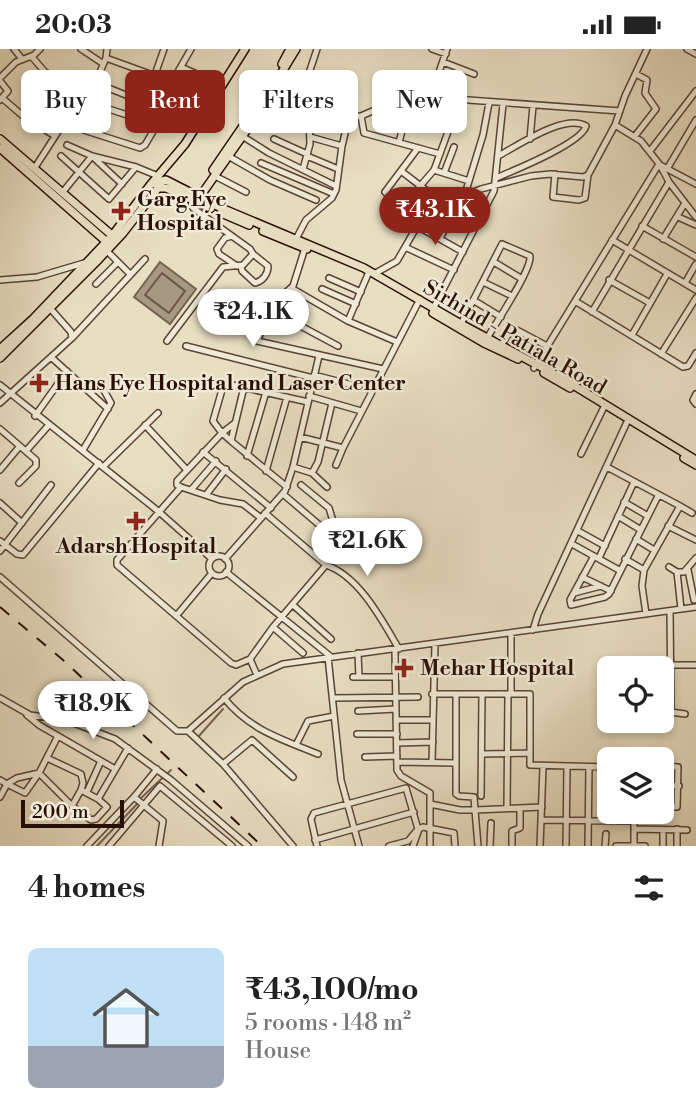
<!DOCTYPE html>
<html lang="en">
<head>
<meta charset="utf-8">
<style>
	body { margin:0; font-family:"Libre Bodoni",serif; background:#f6f6f6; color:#222; height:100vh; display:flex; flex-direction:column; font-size:26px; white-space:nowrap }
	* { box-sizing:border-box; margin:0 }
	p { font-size:23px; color:#767676 }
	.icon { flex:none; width:38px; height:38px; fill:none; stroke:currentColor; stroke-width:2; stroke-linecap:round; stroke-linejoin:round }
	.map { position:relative; height:797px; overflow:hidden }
	.details { display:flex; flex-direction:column; background:#fff; flex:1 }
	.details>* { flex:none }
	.guide { position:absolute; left:21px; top:21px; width:654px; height:63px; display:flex; gap:14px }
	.buttons { position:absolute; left:597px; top:607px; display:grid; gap:14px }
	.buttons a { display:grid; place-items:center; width:77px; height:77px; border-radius:10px; background:#fff; box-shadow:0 4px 10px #0003; font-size:35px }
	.scale { position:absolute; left:21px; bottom:18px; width:103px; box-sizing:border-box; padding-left:7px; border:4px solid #291006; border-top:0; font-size:19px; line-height:24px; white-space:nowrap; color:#291006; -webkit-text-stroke:5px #f0ead7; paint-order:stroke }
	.price { position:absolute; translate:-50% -60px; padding:0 16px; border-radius:24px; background:#fff; color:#222; font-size:23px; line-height:46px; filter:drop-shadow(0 2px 4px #0008) }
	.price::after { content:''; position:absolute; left:50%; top:42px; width:21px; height:16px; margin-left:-10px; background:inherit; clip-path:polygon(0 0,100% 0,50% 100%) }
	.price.active { background:#8f2418; color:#fff }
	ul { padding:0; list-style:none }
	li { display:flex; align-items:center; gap:21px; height:175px; padding:0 28px }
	li span { display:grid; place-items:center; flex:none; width:196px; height:140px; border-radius:10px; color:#555 }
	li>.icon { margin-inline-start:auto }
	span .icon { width:84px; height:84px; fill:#fffc; stroke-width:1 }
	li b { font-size:30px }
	h2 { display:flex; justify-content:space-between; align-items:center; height:84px; padding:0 28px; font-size:30px }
	.chip { padding:0 24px; border-radius:10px; background:#fff; box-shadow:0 4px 10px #0003; font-size:24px; line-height:63px }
	.chip.active { background:#8f2418; color:#fff }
	.status { display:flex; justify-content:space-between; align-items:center; height:49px; padding:0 35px; background:#fff; direction:ltr }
	.status svg { height:19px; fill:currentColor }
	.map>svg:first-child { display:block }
	.water { fill:#a79882; stroke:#756250; stroke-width:2 }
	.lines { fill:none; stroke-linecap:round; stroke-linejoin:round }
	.shore { stroke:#685444; stroke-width:2 }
	.stream { stroke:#756250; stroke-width:2 }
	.minor-casing { stroke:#594435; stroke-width:8 }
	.major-casing { stroke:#291006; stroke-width:10 }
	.minor { stroke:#f0ead7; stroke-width:5 }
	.major { stroke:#e8dec2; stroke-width:7 }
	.rail { stroke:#291006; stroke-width:2; stroke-dasharray:12 12; stroke-linecap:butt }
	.poi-dot { fill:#8f2418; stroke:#f0ead7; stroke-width:2.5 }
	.labels { text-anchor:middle; stroke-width:5; stroke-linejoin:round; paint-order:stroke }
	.poi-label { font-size:21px; font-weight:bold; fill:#291006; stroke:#f0ead7; text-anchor:start }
	.street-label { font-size:21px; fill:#291006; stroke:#f0ead7 }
</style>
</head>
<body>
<div class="status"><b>20:03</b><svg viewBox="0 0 49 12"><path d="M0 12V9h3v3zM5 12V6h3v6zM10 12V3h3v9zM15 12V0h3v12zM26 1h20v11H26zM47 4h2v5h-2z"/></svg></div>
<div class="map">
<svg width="696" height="797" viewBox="0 0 696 797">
	<rect width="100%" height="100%" fill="#e8dec2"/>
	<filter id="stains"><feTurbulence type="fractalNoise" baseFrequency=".00286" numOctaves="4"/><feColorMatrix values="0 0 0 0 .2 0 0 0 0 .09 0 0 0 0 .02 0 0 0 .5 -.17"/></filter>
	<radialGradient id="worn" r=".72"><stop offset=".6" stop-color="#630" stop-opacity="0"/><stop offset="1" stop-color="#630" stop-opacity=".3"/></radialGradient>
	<path class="water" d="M160,213l36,27 -26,35 -36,-27z"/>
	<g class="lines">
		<path class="shore" d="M162,224l23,18 -16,22 -24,-18z"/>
		<path class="stream" d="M198,688l25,-28
			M141,749l30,-28
			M97,797l41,-43"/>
		<g class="minor-casing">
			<path id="minor" d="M14,0l8,10
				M81,0l21,14
				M317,0l-10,30c22,17 25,7 26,39
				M432,0l14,5
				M687,0l9,5
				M32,8l13,15 22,13 20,17 65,21 3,5 -10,17 -5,3 -75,-24
				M106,9l110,40
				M443,13l31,12
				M181,18l33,15
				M0,29l16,-16 18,-7 6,-6
				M0,32l8,10 -8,9
				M172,33l19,-33
				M96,34l102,41
				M2,49l21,18 22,-44
				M430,49l17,-49
				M59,50l9,-13
				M33,51l17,8 -11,18
				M259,52l28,17 22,3 52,-5 39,-17 13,-3 207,15
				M23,67l32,20
				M361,67l3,17 76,21
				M139,71l25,-71
				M615,76l26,16 19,24 36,19
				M242,87l27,17 67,33
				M635,87l21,-27 -11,-16 2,-13 -11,-6
				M310,88l32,9
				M274,90l33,15
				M530,90l3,-33
				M399,93l5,-18 25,3 9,-28
				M418,99l-33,44 35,29
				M650,102l46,-60
				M61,107l48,43 27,-32 -44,-11 -25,-11
				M228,107l42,24 46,20
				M307,107l31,13
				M94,109l28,26
				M261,114l73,31
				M660,116l9,17 27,35
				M136,118l22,9
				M34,120l27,-42 17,-12 9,-13 19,-44 1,-9
				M303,120l7,-25 -1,-23
				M667,120l29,-49
				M434,121l35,11
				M401,122l42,32
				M444,124l10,-26
				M555,125l-2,23 26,3 6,-2 3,-23
				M215,127l31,16
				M496,129c19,-8 86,-35 90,-52 -21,-13 -67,19 -88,30
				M62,144l30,-37
				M465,145l18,-59 6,-32
				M402,158l32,-37 15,-41 6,-29
				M678,168l18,8
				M417,177l46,26
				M642,177l54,31
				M232,187l-7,2 -8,11 2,5 18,12
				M440,189l14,-25 -5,-13
				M296,190l10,-19 26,-22 4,-8 6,-44 7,-29
				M663,190l22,-36
				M612,191l84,50
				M405,198l49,23
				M305,199l-12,38 -17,15 -19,40 126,28
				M107,202l23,23
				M494,213l28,17
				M241,217l1,5 13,12c8,-2 13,-9 13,-17l-15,-12
				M374,225l23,-13 23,-40 23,-18 38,-14 50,-13 19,-2 33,3 5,-2 27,-50 10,-29 22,-47
				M329,229l32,14
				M0,231l37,-3 47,-14
				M609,231l41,23
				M483,233l29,14
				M685,234l11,-19
				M96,235l22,-22
				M291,239l57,33 20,-47
				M322,240l34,15
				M278,250l4,17 56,30
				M473,251l28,17
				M575,252l108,66 5,-1 8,-13
				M433,260l61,-118 9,-87
				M592,263l77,-130
				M348,272l49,21
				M461,275l41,-80 28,12c2,14 -35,68 -44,84
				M632,286l35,-61
				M72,289l73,-79
				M167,292l56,-74 20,-2 10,-11 -3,-5 -57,-41 -2,-8
				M501,296l12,-17 34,18
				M186,297l127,32
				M661,305l35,-56
				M51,308l57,52
				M534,319l125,-204
				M314,326l58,15
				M0,336l158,126 54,48
				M244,338l-13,54 56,46
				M696,345l-3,6 3,4
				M309,347l52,15
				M0,354l72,-65 -1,-6 -22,-25
				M35,367l32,-45
				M145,376l42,45
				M0,380l36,31v6l-17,17
				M300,388l43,11
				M231,392l-9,-8 13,-10
				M83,401l28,-47 -10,-18 -5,1 -5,7
				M26,402l22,-25
				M203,403l68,56
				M581,405l23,-47
				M247,407l19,-64
				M336,416l7,-17 77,-149
				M103,418l55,-54
				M293,418l19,6 15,14
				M607,418l73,39
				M0,421l20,-24
				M266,422l21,-74
				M312,424l6,-11 14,-59
				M301,436l28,23 8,26v6l-17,19
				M181,438l-64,73v5l114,98 5,2 14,-6 7,16
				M181,438l-4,-2v-4l45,-48 -9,-12 11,-38 84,19
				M181,438l39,13 23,4 18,14
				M191,441l25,-29
				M283,445l54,46
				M206,446l20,-26
				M624,453l24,14
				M0,454l22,20
				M618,467l23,14
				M668,477l28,14
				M578,482l27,15
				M636,490l18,11
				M0,492l17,13 6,1 76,-92
				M572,495l47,26
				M0,502l51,-66
				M594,507l-24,44 1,5 34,-8 4,-3 49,-98
				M209 517a10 10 0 1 1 20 0a10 10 0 1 1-20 0Z
				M599,509l35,-76
				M225,510l60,-68 8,-24 26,-111
				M625,510l19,11
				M326,516c33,11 56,55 73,84
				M669,518l8,5h7l12,-14
				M688,521l6,30
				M226,523l104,84
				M677,523l4,37
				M0,528l177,154h11l55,-49 40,-18 413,-57
				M582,528l29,14
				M574,544l27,-7
				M293,556l38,34
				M670,562l1,101 14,2
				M646,565l-4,-28 2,-16 36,-64 12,7
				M177,566l35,-42
				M273,578l30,26
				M533,581l5,-16 89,-192
				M511,584v61
				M395,601l2,120 4,6 29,17v53
				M358,604l1,24
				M328,608l13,123 18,66
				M250,610l23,-32 53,-62 -61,-52
				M671,616h25
				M353,628h42
				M432,645h98v71l79,2
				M456,646v99l3,2 15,1 1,13 67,-3
				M0,649l30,17 36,5 49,19 56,41 77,66
				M224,649c26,32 57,41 94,56
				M333,649l85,-1
				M358,662l38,-2
				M27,666l12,10 76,44
				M397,671h35
				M188,682l35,33 70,82
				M357,685h40
				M397,694l36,-1
				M296,696l12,-24 26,-5
				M482,705l48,-1
				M365,708l32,-1
				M47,709l34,16 2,9 -2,7
				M397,713l59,1
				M432,713l3,-118
				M223,715l29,-24 41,37
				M662,717l16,1 -1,40h-15
				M0,731l7,4 10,-6 22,-5 19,-37
				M662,736l17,1
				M87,743l14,-31
				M481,747l1,-102
				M0,748l7,-13 18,9 14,-20 33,33 19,14 5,-1 11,-12 -9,-8 -17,-9 -9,16
				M134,748l29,24 -4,25
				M98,750l30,-51
				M430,755l30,6h15l3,36
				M507,759l1,-114
				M541,771l93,1
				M634,780l53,1
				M663,781v16
				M315,791l99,-28
				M87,797l47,-49 23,-28
				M109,797l51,-60 72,60
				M317,797l-6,-27 3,-6 92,-25 12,41 -10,12 -19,5
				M413,797l6,-17 4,-2 31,6 1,13
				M490,797l1,-23
				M512,797v-15l8,-3v-20
				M540,797l3,-79
				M566,797l1,-79
				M588,797l1,-79
				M605,797l1,-12
				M616,797h29
				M634,797v-34
				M677,797v-17"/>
		</g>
		<g class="major-casing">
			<path id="major" d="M282,15l8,-15
				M0,90l114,98
				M0,99l108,95
				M213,121l39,-57
				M152,134l33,-39 60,-95
				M199,149l47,-67 50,-82
				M221,164l28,12
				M263,182l44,18
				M433,264l51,30 34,16
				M0,300l34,-31 78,-82 39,-52 15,-4 53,27 145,61 97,56 99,53 136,83
				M0,309l97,-97 26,-28 35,-45h8l45,20
				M544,324l26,15
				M684,409l12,7"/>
		</g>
		<use href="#minor" class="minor"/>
		<use href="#major" class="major"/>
		<path class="rail" d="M0,558l63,53 199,186"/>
	</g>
	<g class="poi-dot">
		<path d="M117.5 151.5h7v7h7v7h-7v7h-7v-7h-7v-7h7z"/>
		<path d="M35.5 323.5h7v7h7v7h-7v7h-7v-7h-7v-7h7z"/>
		<path d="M132.5 461.5h7v7h7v7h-7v7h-7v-7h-7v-7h7z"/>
		<path d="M400.5 608.5h7v7h7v7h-7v7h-7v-7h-7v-7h7z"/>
	</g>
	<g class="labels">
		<g class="poi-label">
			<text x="137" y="157">Garg Eye<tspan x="137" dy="24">Hospital</tspan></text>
			<text x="55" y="341">Hans Eye Hospital and Laser Center</text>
			<text x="136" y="504" text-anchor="middle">Adarsh Hospital</text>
			<text x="420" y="626">Mehar Hospital</text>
		</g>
		<g class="street-label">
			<text transform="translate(515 288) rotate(30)" y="7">Sirhind - Patiala Road</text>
		</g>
	</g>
	<rect width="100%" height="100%" filter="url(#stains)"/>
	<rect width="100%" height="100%" fill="url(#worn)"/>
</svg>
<div class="buttons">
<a><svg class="icon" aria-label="locate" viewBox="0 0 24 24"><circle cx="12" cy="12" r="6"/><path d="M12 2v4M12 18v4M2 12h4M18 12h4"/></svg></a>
<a><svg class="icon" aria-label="layers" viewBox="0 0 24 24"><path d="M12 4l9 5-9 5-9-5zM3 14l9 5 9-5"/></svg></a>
</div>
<div class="scale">200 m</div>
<b class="price active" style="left:435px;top:198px">₹43.1K</b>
<b class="price" style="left:253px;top:300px">₹24.1K</b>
<b class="price" style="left:367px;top:529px">₹21.6K</b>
<b class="price" style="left:93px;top:692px">₹18.9K</b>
<div class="guide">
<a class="chip">Buy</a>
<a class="chip active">Rent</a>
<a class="chip">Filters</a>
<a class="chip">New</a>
</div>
</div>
<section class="details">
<h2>4 homes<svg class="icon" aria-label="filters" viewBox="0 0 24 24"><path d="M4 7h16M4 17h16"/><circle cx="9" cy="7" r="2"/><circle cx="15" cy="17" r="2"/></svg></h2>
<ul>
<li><span style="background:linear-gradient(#bfe0f5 70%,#9aa5b1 0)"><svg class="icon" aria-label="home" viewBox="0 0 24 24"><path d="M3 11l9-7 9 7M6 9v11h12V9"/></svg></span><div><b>₹43,100/mo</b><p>5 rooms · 148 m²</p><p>House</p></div></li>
</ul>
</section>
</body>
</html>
